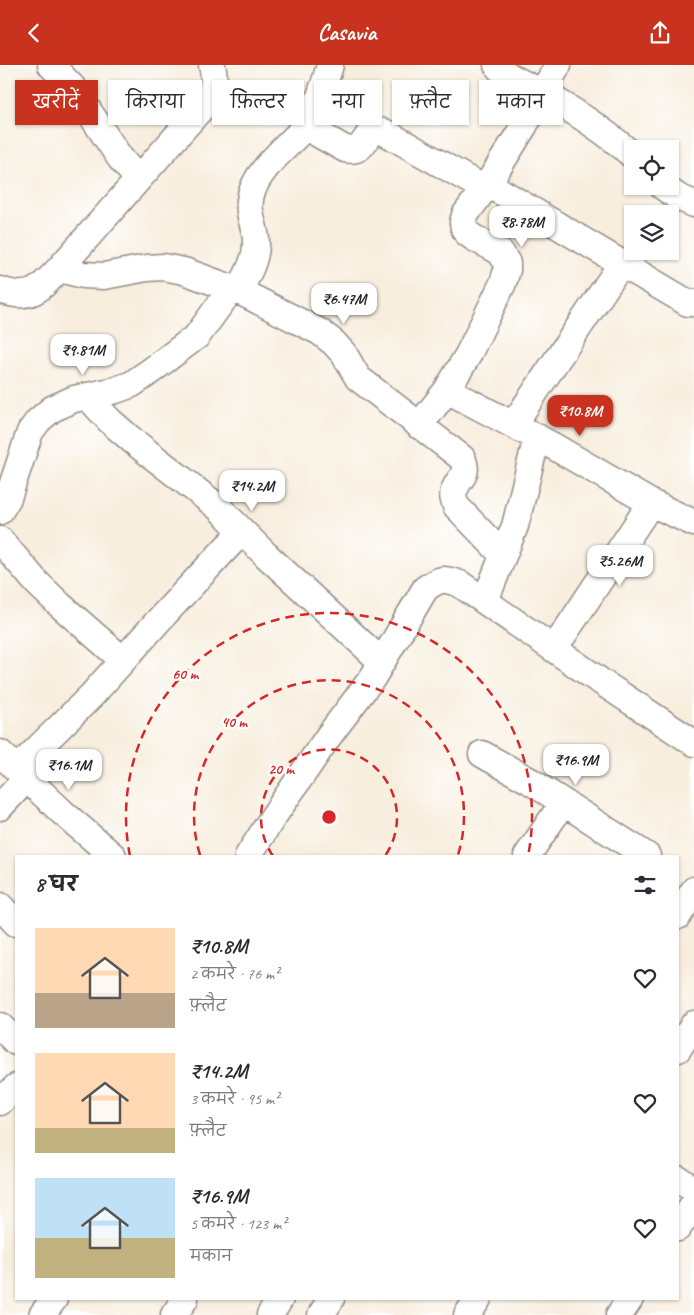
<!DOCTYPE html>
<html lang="hi">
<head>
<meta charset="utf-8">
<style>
	body { margin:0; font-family:Caveat,"Playpen Sans Deva",sans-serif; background:#f7f7f7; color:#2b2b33; height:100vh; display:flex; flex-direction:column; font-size:19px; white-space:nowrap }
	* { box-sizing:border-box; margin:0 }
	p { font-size:16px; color:#7c7c81 }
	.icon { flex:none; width:28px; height:28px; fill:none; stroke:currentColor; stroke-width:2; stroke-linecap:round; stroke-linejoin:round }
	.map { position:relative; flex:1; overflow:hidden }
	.panel { position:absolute; left:15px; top:790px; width:664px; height:445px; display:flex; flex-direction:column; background:#fff; border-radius:0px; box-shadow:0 1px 4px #0004 }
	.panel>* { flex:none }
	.top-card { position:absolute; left:15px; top:15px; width:665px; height:45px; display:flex; gap:10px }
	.controls { position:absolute; left:624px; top:75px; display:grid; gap:10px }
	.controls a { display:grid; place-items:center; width:55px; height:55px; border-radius:0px; background:#fff; box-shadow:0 1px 4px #0004; font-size:25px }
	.price { position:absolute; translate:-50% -42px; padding:0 11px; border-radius:10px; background:#fff; color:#222; font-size:16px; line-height:32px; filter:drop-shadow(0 1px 2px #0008) }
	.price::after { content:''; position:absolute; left:50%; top:30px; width:15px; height:11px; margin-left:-8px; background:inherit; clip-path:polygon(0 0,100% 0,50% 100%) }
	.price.current { background:#c8321e; color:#fff }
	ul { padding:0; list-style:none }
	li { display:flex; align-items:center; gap:15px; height:125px; padding:0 20px }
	li span { display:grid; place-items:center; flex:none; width:140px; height:100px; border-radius:0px; color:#555 }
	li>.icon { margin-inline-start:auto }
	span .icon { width:60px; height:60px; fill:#fffc; stroke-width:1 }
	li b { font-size:21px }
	h2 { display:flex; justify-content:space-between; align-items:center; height:60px; padding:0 20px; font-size:21px }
	.chip { padding:0 18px; border-radius:0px; background:#fff; box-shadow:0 1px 4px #0004; font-size:18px; line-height:45px }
	.chip.current { background:#c8321e; color:#fff }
	header { display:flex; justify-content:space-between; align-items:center; height:65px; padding:0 20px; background:#c8321e; color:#fff; font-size:22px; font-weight:700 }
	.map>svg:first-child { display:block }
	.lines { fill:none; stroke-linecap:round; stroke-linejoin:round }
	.street-casing { stroke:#928c84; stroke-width:29 }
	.street { stroke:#fff; stroke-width:26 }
	.ring { fill:none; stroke:#d62828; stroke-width:2.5; stroke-dasharray:9 6 }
	.centre { fill:#d62828; stroke:#fff; stroke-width:2.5 }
	.ring-label { font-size:15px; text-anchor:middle; font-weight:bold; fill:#d62828; stroke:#fff; stroke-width:4.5; stroke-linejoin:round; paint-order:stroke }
</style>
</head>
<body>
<header><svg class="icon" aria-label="back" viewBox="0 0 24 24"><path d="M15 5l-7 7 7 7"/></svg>Casavia<svg class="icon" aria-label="share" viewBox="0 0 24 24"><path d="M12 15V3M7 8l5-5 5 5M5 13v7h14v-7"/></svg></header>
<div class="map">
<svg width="694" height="1250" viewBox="0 0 694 1250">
	<rect width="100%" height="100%" fill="#fff"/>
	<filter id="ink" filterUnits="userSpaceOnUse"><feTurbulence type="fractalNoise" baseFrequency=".02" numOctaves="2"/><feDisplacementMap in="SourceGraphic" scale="10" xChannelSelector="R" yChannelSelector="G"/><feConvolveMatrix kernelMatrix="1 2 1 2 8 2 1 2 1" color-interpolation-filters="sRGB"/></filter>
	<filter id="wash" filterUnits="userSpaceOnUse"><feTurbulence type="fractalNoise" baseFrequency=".0096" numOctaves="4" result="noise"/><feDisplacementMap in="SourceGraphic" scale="20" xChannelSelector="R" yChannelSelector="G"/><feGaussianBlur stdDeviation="1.12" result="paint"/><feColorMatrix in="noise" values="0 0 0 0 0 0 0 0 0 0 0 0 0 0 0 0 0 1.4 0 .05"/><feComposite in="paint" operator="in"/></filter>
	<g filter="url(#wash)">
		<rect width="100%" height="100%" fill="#f8eede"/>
	</g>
	<g filter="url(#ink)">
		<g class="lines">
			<g class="street-casing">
				<path id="street" d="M51,0l23,24 46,69 18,21
					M497,0c8,13 32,20 46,28 31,18 63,38 89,62
					M304,61l41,23c23,5 17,-18 33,-18 3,0 6,1 8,2l99,56
					M488,119l200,119h6
					M662,121l16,11 16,7
					M59,204l24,6 21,1 43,-8 16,-1 21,4 55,20 81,41 14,11 10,11 14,24 104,80c8,18 -3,18 -8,33 -2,5 0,10 2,15l47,49
					M0,225c31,11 39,0 59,-21l147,-166c7,-14 10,-22 6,-38
					M239,226c8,-16 18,-32 17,-50 0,-10 -5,-20 -6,-30 -1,-6 0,-16 3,-22 8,-22 33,-41 48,-58 16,-19 22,-43 29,-66
					M447,325l106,56 98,57 43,20
					M87,331l23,25 23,20 86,67 47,47 116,107
					M513,360l109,-162
					M419,361l28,-36 21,-35 35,-72 4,-13v-7l-6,-10 -6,-4 -21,-11 -7,-5 -3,-5 -1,-6 2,-7 23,-31 36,-58 34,-61
					M0,446l8,-13 22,-66 8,-11 14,-12 22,-10 42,-9 16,-6 16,-11 49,-37 35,-48
					M0,475l37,43 23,22 63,55
					M485,536l30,-75 22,-89
					M554,584l97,-146
					M0,688l62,59 51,44
					M482,689l48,27 117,75
					M17,704l75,-74 67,-75 83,-89
					M0,742l27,-29
					M248,791l25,-39 55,-80 45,-60 52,-88c14,-11 19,-11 35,-5l140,97 94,62
					M527,791l36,-53
					M0,841l16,17
					M678,851l16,-26
					M0,961l16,16
					M678,984l16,-25
					M0,1037l16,-15
					M678,1114l16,10
					M678,1163l16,-25
					M42,1250l12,-16
					M174,1250l11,-16
					M270,1250l10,-16
					M321,1250l10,-16
					M467,1250l11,-16
					M619,1250l11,-16"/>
			</g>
			<use href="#street" class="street"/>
		</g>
	</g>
	<g class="ring">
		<path d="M273 791A68 68 0 1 1 385 791"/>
		<path d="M200 790A135 135 0 1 1 458 790"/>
		<path d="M130 791A203 203 0 1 1 528 791"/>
	</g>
	<circle cx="329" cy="752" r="8" class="centre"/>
	<g class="ring-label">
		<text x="185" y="614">60 m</text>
		<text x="234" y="662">40 m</text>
		<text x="281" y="709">20 m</text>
	</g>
</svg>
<div class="controls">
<a><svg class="icon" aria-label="locate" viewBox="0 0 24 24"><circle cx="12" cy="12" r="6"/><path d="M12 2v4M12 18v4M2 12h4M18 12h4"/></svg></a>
<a><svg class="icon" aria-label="layers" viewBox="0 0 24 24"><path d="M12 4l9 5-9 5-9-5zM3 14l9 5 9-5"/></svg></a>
</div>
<b class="price" style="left:522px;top:183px">₹8.78M</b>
<b class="price" style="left:344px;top:260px">₹6.47M</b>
<b class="price" style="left:83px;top:311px">₹9.81M</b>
<b class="price current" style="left:580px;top:372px">₹10.8M</b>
<b class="price" style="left:252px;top:447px">₹14.2M</b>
<b class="price" style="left:620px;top:522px">₹5.26M</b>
<b class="price" style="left:576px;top:721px">₹16.9M</b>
<b class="price" style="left:69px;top:726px">₹16.1M</b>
<div class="top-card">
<a class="chip current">खरीदें</a>
<a class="chip">किराया</a>
<a class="chip">फ़िल्टर</a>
<a class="chip">नया</a>
<a class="chip">फ़्लैट</a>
<a class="chip">मकान</a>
</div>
<section class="panel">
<h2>8 घर<svg class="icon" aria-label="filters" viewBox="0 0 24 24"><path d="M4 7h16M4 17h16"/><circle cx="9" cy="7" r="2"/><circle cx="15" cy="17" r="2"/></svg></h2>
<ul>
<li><span style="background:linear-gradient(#ffd9b3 65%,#b9a48a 0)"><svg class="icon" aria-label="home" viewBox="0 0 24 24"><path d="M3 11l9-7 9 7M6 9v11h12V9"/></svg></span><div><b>₹10.8M</b><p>2 कमरे · 76 m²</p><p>फ़्लैट</p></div><svg class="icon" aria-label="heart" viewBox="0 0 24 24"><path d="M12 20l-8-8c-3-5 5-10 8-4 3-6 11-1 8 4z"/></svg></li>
<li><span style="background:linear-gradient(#ffd9b3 75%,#c2b280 0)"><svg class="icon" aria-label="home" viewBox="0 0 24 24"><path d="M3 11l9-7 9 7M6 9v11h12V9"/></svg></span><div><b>₹14.2M</b><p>3 कमरे · 95 m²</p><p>फ़्लैट</p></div><svg class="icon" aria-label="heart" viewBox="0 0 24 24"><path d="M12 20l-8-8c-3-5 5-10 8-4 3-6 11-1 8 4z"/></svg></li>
<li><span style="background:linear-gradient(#bfe0f5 60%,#c2b280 0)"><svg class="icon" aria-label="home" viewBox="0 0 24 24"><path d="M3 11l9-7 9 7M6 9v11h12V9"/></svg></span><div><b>₹16.9M</b><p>5 कमरे · 123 m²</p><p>मकान</p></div><svg class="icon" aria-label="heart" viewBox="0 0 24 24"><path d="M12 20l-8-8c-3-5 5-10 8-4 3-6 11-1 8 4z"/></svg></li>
</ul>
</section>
</div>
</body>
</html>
